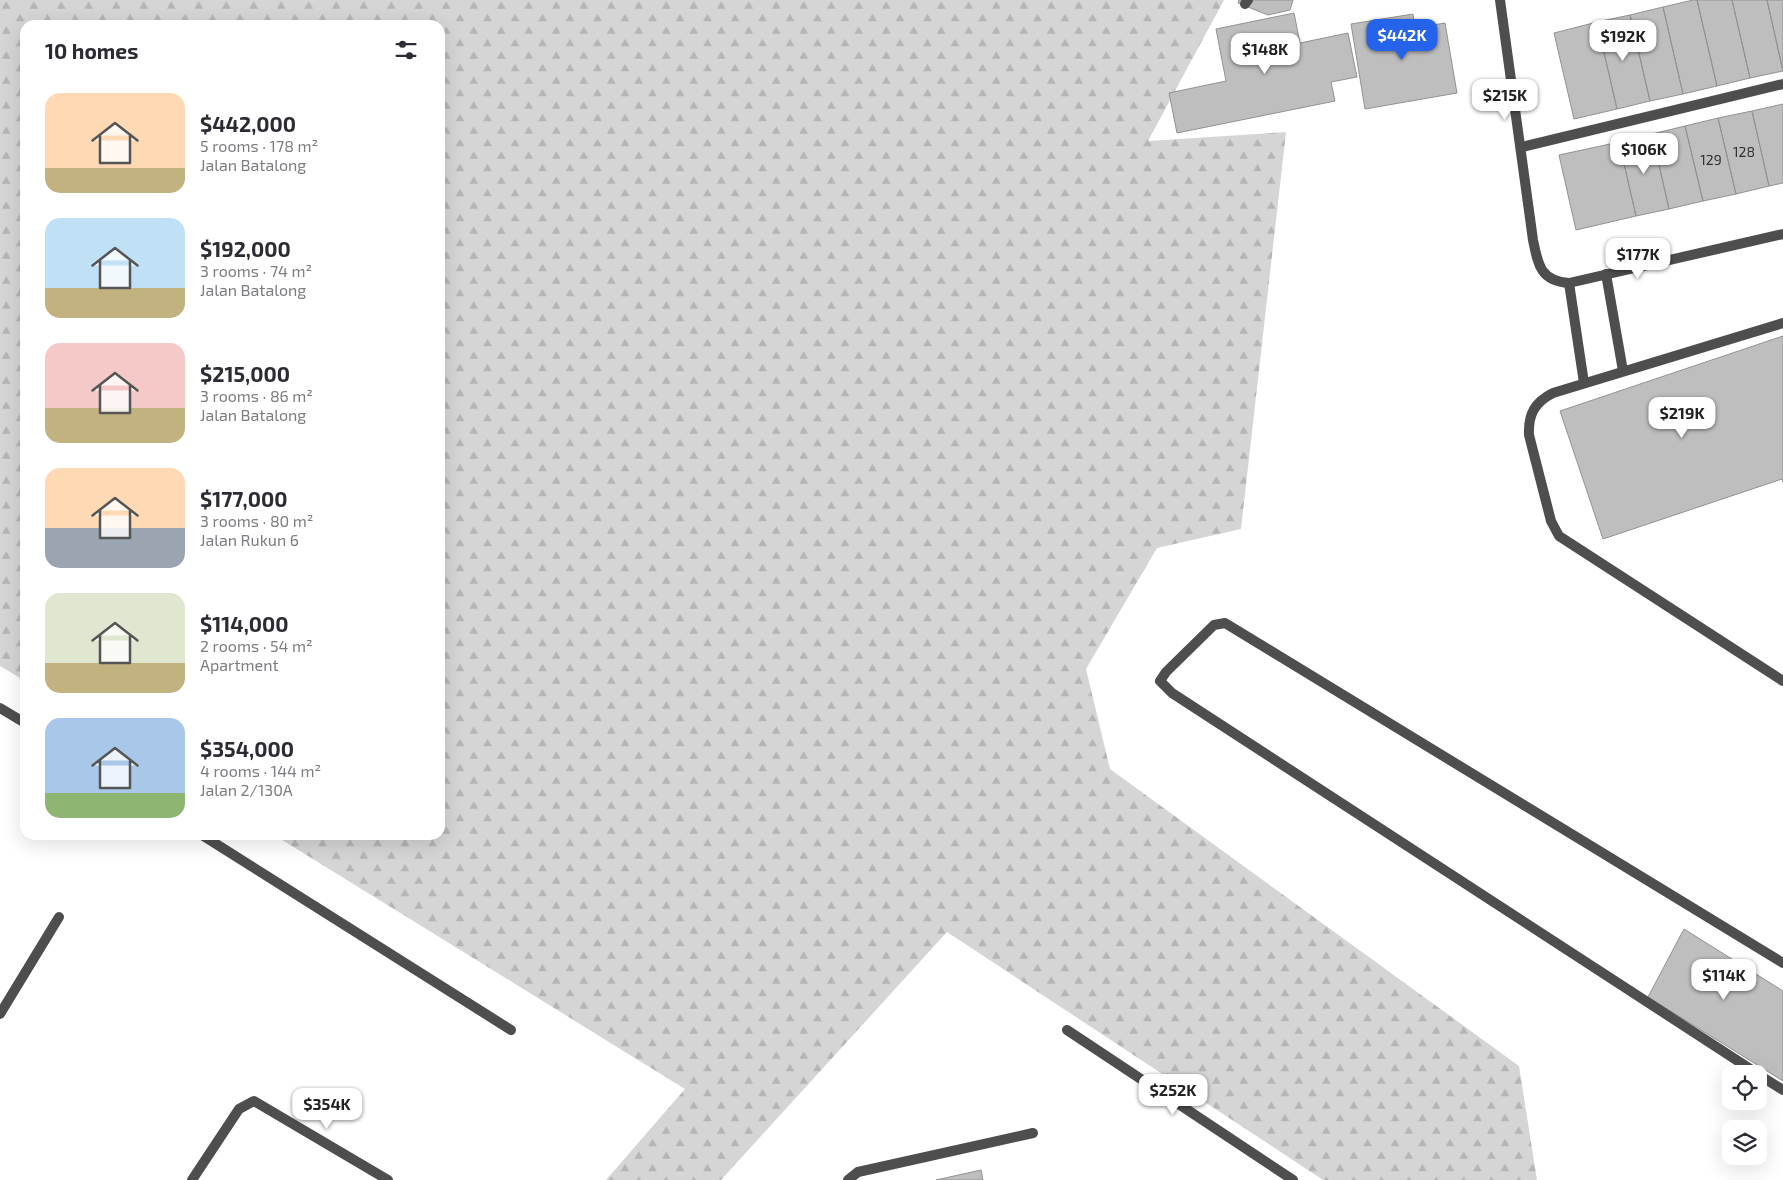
<!DOCTYPE html>
<html lang="en">
<head>
<meta charset="utf-8">
<style>
	body { margin:0; font-family:"Exo 2",sans-serif; background:#f7f7f7; color:#2b2b33; height:100vh; display:flex; flex-direction:column; font-size:19px; white-space:nowrap }
	* { box-sizing:border-box; margin:0 }
	p { font-size:16px; color:#7c7c81 }
	.icon { flex:none; width:28px; height:28px; fill:none; stroke:currentColor; stroke-width:2; stroke-linecap:round; stroke-linejoin:round }
	.map { position:relative; flex:1; overflow:hidden }
	.side { position:absolute; left:20px; top:20px; width:425px; height:820px; display:flex; flex-direction:column; background:#fff; border-radius:15px; box-shadow:0 5px 20px #0002 }
	.side>* { flex:none }
	.fabs { position:absolute; left:1722px; top:1065px; display:grid; gap:10px }
	.fabs a { display:grid; place-items:center; width:45px; height:45px; border-radius:10px; background:#fff; box-shadow:0 5px 20px #0002; font-size:25px }
	.price { position:absolute; translate:-50% -42px; padding:0 11px; border-radius:10px; background:#fff; color:#222; font-size:16px; line-height:32px; filter:drop-shadow(0 1px 2px #0008) }
	.price::after { content:''; position:absolute; left:50%; top:30px; width:15px; height:11px; margin-left:-8px; background:inherit; clip-path:polygon(0 0,100% 0,50% 100%) }
	.price.current { background:#2563eb; color:#fff }
	ul { padding:0; list-style:none }
	li { display:flex; align-items:center; gap:15px; height:125px; padding:0 25px }
	li span { display:grid; place-items:center; flex:none; width:140px; height:100px; border-radius:15px; color:#555 }
	li>.icon { margin-inline-start:auto }
	span .icon { width:60px; height:60px; fill:#fffc; stroke-width:1 }
	li b { font-size:21px }
	h2 { display:flex; justify-content:space-between; align-items:center; height:60px; padding:0 25px; font-size:21px }
	.map>svg:first-child { display:block }
	.forest { fill:url(#forest-firs) }
	.building { fill:#bebebe; stroke:#929292 }
	.lines { fill:none; stroke-linecap:round; stroke-linejoin:round }
	.service { stroke:#4e4e4e; stroke-width:10 }
	.minor { stroke:#4e4e4e; stroke-width:10 }
	.labels { text-anchor:middle; stroke-width:4; stroke-linejoin:round; paint-order:stroke }
	.number-label { font-size:14px; fill:#303030 }
</style>
</head>
<body>
<div class="map">
<svg width="1783" height="1180" viewBox="0 0 1783 1180">
	<defs>
		<pattern id="forest-firs" width="22" height="20" patternUnits="userSpaceOnUse" patternTransform="scale(1.25)"><rect width="22" height="20" fill="#d5d5d5"/><path d="M5 1l3.5 6h-7zM16 11l3.5 6h-7z" fill="#b5b5b5"/></pattern>
	</defs>
	<rect width="100%" height="100%" fill="#fff"/>
	<path class="forest" d="M0,0h1224l-76,141 138,-9 -45,397 -84,19 -71,121 24,100 409,297 18,114h-214l-376,-248 -226,248h-115l79,-91 -411,-254h166v-810h-415v656l-25,-15z"/>
	<path class="building" d="M1239,0h54l-3,10 -22,5 -30,-12z
		M1693,0h4l20,86 -34,8 -20,-87z
		M1697,0h35l18,78 -33,8z
		M1732,0h35l16,71 -33,7z
		M1767,0h16v71z
		M1663,7l20,87 -33,7 -20,-86z
		M1294,13l6,30 48,-10 9,44 -26,5 4,19 -158,32 -8,-40 57,-12 -10,-52z
		M1413,14l2,14 30,-5 12,70 -92,16 -14,-85z
		M1630,15l20,86 -33,8 -20,-87z
		M1597,22l20,87 -43,10 -20,-86z
		M1783,104v79l-14,3 -17,-75z
		M1752,111l17,75 -33,8 -18,-76z
		M1718,118l18,76 -33,7 -18,-75z
		M1685,126l18,75 -34,8 -17,-75z
		M1652,134l17,75 -33,7 -17,-74z
		M1619,142l17,74 -60,14 -17,-75z
		M1783,336v146l-1,-3 -179,60 -43,-128z
		M1684,929l99,62v90l-135,-84z
		M981,1170l2,10h-47z"/>
	<g class="lines">
		<path class="service" d="M1245,4l3,-4
			M1522,147l261,-63
			M1606,274l17,97
			M1569,283l15,100
			M1783,323l-230,70c-18,9 -25,21 -24,42l22,86 8,15 224,145
			M0,708l25,15
			M202,835l309,195
			M1758,1074l-586,-381 -12,-12 6,-9 48,-47 11,-2 558,340
			M1759,1075l24,15
			M848,1180l10,-8 175,-39"/>
		<path class="minor" d="M1500,0l33,240c5,24 7,41 36,43l214,-49
			M0,1014l59,-97
			M1067,1030l226,150
			M192,1180l47,-71 15,-8 134,79"/>
	</g>
	<g class="labels">
		<g class="number-label">
			<text x="1744" y="157">128</text>
			<text x="1711" y="165">129</text>
		</g>
	</g>
</svg>
<div class="fabs">
<a><svg class="icon" aria-label="locate" viewBox="0 0 24 24"><circle cx="12" cy="12" r="6"/><path d="M12 2v4M12 18v4M2 12h4M18 12h4"/></svg></a>
<a><svg class="icon" aria-label="layers" viewBox="0 0 24 24"><path d="M12 4l9 5-9 5-9-5zM3 14l9 5 9-5"/></svg></a>
</div>
<b class="price current" style="left:1402px;top:61px">$442K</b>
<b class="price" style="left:1623px;top:62px">$192K</b>
<b class="price" style="left:1265px;top:75px">$148K</b>
<b class="price" style="left:1505px;top:121px">$215K</b>
<b class="price" style="left:1644px;top:175px">$106K</b>
<b class="price" style="left:1638px;top:280px">$177K</b>
<b class="price" style="left:1682px;top:439px">$219K</b>
<b class="price" style="left:1724px;top:1001px">$114K</b>
<b class="price" style="left:1173px;top:1116px">$252K</b>
<b class="price" style="left:327px;top:1130px">$354K</b>
<section class="side">
<h2>10 homes<svg class="icon" aria-label="filters" viewBox="0 0 24 24"><path d="M4 7h16M4 17h16"/><circle cx="9" cy="7" r="2"/><circle cx="15" cy="17" r="2"/></svg></h2>
<ul>
<li><span style="background:linear-gradient(#ffd9b3 75%,#c2b280 0)"><svg class="icon" aria-label="home" viewBox="0 0 24 24"><path d="M3 11l9-7 9 7M6 9v11h12V9"/></svg></span><div><b>$442,000</b><p>5 rooms · 178 m²</p><p>Jalan Batalong</p></div></li>
<li><span style="background:linear-gradient(#bfe0f5 70%,#c2b280 0)"><svg class="icon" aria-label="home" viewBox="0 0 24 24"><path d="M3 11l9-7 9 7M6 9v11h12V9"/></svg></span><div><b>$192,000</b><p>3 rooms · 74 m²</p><p>Jalan Batalong</p></div></li>
<li><span style="background:linear-gradient(#f6c9c9 65%,#c2b280 0)"><svg class="icon" aria-label="home" viewBox="0 0 24 24"><path d="M3 11l9-7 9 7M6 9v11h12V9"/></svg></span><div><b>$215,000</b><p>3 rooms · 86 m²</p><p>Jalan Batalong</p></div></li>
<li><span style="background:linear-gradient(#ffd9b3 60%,#9aa5b1 0)"><svg class="icon" aria-label="home" viewBox="0 0 24 24"><path d="M3 11l9-7 9 7M6 9v11h12V9"/></svg></span><div><b>$177,000</b><p>3 rooms · 80 m²</p><p>Jalan Rukun 6</p></div></li>
<li><span style="background:linear-gradient(#dfe7d0 70%,#c2b280 0)"><svg class="icon" aria-label="home" viewBox="0 0 24 24"><path d="M3 11l9-7 9 7M6 9v11h12V9"/></svg></span><div><b>$114,000</b><p>2 rooms · 54 m²</p><p>Apartment</p></div></li>
<li><span style="background:linear-gradient(#a9c7e8 75%,#8fb573 0)"><svg class="icon" aria-label="home" viewBox="0 0 24 24"><path d="M3 11l9-7 9 7M6 9v11h12V9"/></svg></span><div><b>$354,000</b><p>4 rooms · 144 m²</p><p>Jalan 2/130A</p></div></li>
</ul>
</section>
</div>
</body>
</html>
